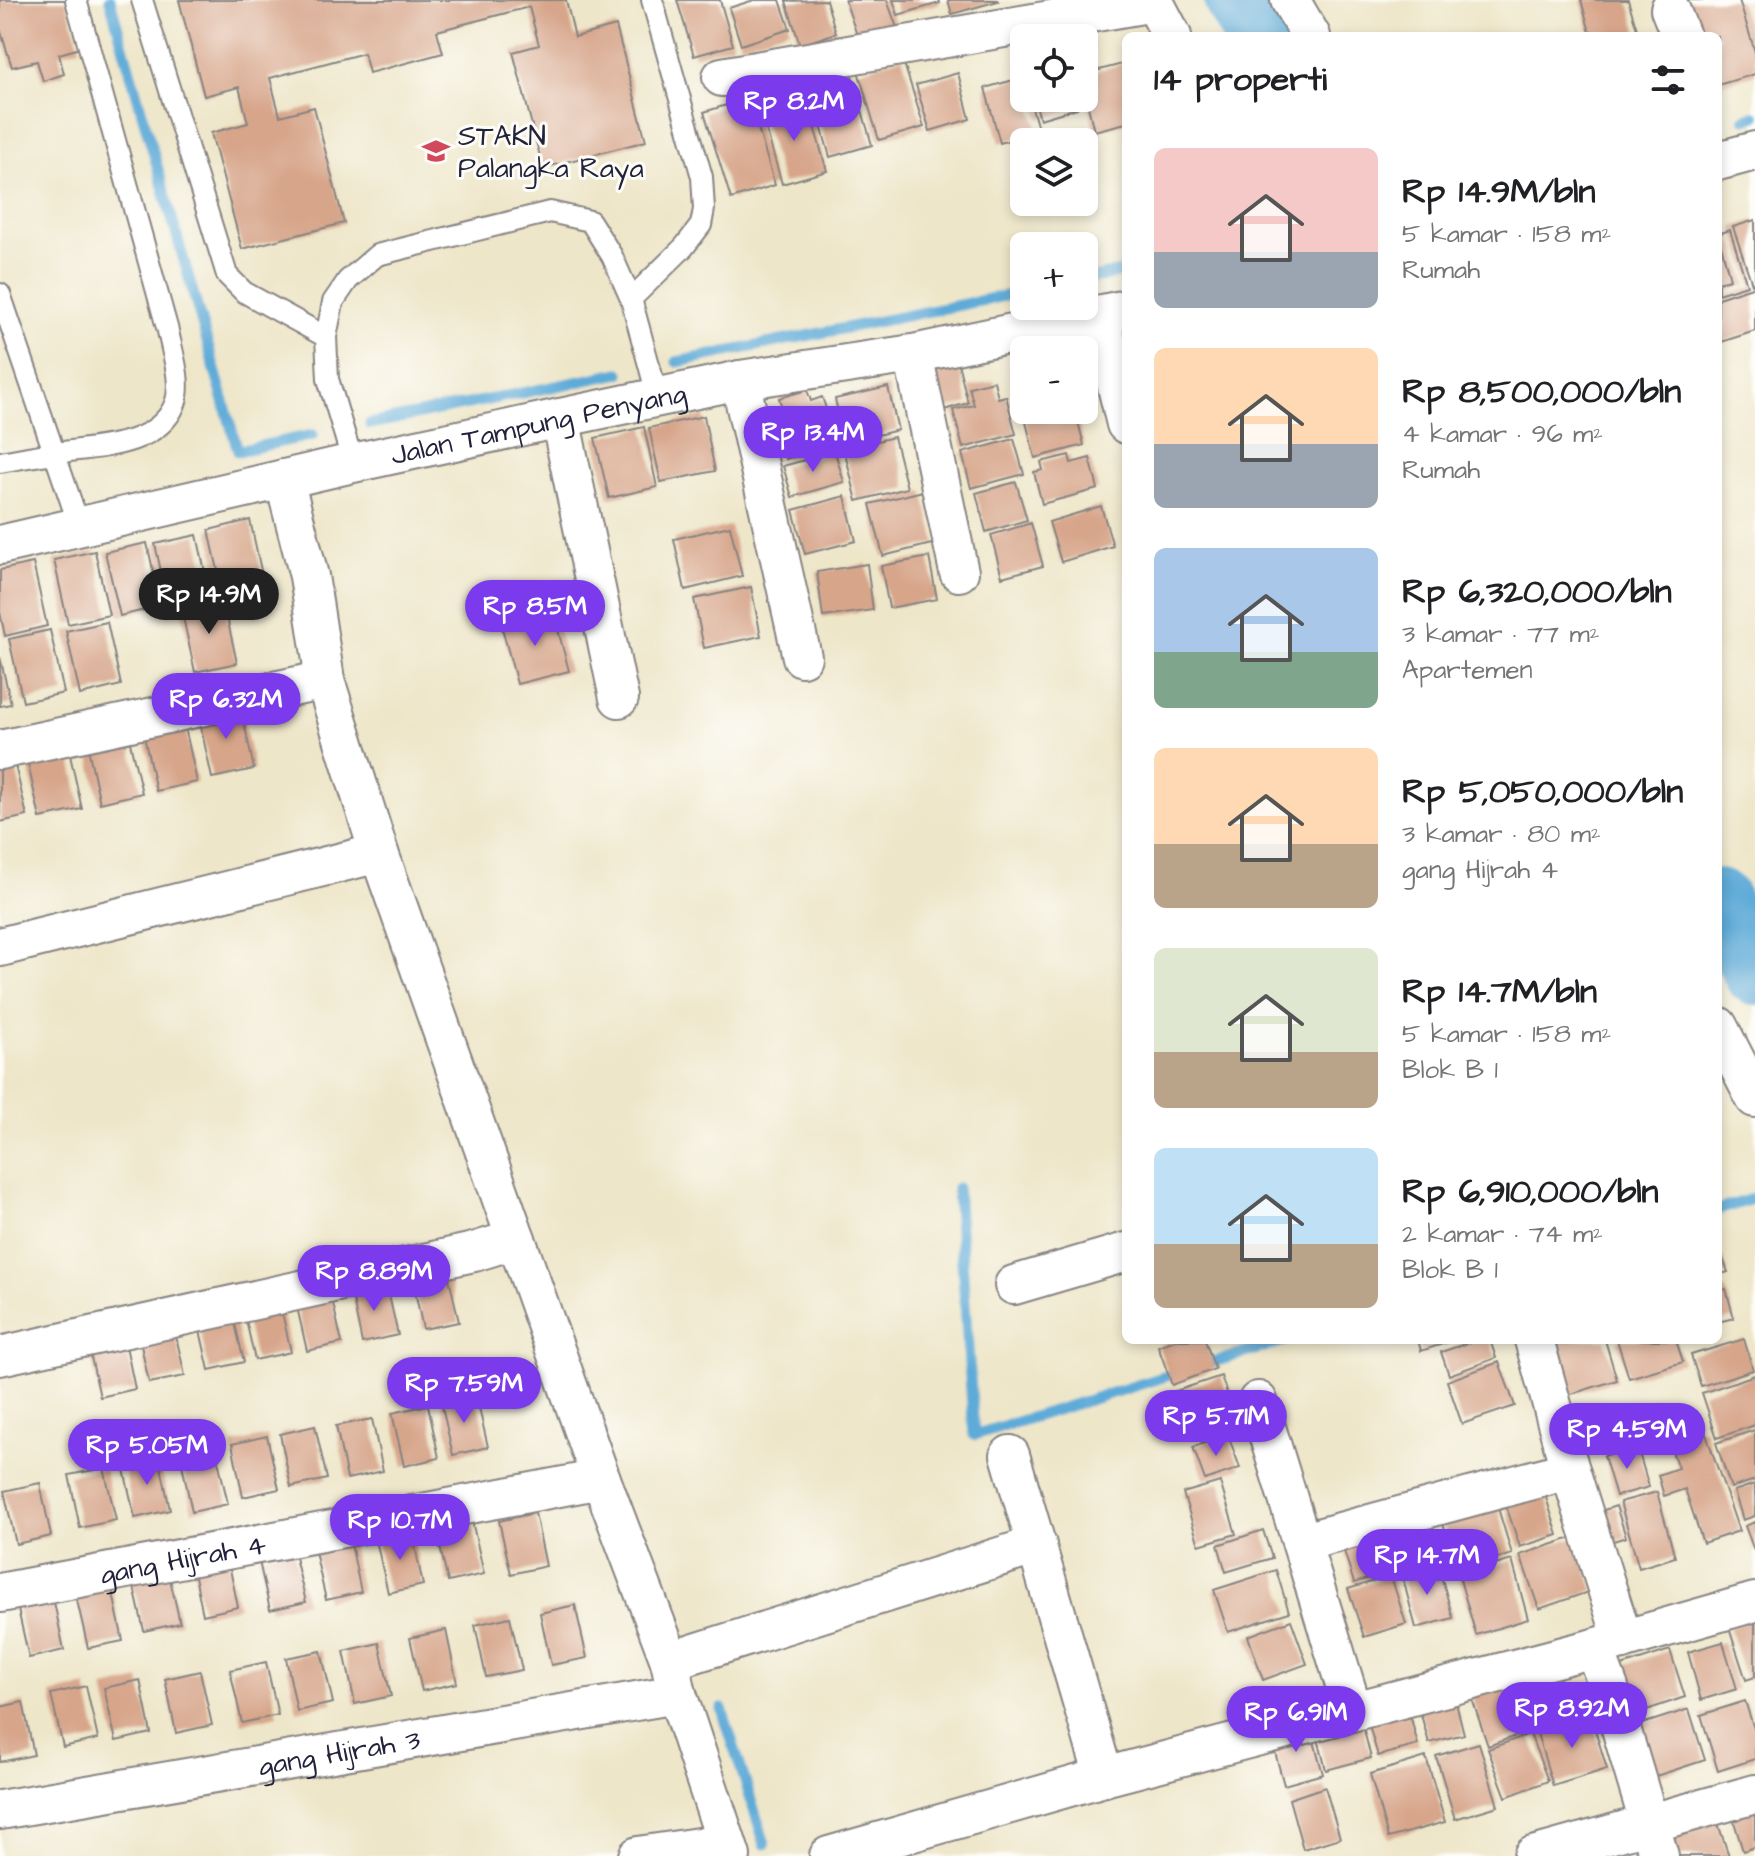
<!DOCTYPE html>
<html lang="id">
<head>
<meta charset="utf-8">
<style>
	body { margin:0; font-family:"Architects Daughter",sans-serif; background:#f2f2f2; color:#202124; height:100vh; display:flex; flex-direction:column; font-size:30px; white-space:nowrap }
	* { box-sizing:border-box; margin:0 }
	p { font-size:26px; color:#757577 }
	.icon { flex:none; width:44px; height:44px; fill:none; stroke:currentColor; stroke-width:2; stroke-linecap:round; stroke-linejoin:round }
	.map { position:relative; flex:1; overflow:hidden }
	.drawer { position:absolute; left:1122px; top:32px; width:600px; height:1312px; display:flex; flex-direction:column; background:#fff; border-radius:12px; box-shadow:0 4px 12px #0003 }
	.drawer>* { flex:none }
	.buttons { position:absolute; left:1010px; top:24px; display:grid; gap:16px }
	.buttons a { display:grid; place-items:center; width:88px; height:88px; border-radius:12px; background:#fff; box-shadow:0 4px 12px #0003; font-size:40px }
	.price { position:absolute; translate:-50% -68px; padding:0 18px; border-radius:28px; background:#7c3aed; color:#fff; font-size:26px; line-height:52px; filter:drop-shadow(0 2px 4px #0008) }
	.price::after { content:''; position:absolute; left:50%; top:48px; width:24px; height:18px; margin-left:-12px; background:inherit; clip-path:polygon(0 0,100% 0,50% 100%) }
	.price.on { background:#222; color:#fff }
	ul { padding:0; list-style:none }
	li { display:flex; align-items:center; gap:24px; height:200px; padding:0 32px }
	li span { display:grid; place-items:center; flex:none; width:224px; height:160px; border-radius:12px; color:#555 }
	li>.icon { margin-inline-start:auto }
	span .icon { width:96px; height:96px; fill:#fffc; stroke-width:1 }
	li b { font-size:34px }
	h2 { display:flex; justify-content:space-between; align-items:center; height:96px; padding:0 32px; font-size:34px }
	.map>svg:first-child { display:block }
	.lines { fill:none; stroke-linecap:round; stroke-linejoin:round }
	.stream { stroke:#5fabd8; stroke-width:11 }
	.river { stroke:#5fabd8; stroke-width:64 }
	.building { fill:#d7a58a }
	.lane-casing { stroke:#888482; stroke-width:24 }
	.street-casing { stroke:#888482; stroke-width:42 }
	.lane { stroke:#fff; stroke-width:20 }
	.street { stroke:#fff; stroke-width:38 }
	.labels { text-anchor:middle; stroke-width:6; stroke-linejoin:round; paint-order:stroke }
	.poi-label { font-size:28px; fill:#22223b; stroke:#fdfcf7; text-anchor:start }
	.street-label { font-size:28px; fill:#22223b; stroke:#fdfcf7 }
</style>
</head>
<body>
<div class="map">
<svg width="1755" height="1856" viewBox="0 0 1755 1856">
	<rect width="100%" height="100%" fill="#fdfcf7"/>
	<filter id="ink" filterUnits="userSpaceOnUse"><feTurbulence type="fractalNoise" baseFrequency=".0125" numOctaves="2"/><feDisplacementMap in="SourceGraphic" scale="16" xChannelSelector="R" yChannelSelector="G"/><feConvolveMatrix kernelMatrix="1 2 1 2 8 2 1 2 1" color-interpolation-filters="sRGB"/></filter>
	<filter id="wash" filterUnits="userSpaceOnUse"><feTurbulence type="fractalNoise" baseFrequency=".006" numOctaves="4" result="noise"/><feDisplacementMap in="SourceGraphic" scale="32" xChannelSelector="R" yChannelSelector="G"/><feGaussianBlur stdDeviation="1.8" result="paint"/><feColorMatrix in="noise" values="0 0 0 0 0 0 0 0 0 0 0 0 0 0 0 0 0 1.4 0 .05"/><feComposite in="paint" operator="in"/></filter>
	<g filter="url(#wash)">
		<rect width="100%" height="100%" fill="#eee6c9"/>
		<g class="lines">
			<path class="stream" d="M110,0l128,451 75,-16
				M1745,119l10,-3
				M1084,280l42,-9
				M677,362l347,-70
				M370,424l250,-51
				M957,1188l17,247 206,-63
				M1718,1210l37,-12
				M1200,1366l87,-26
				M722,1709l43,135"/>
			<path class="river" d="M1236,0l20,36
				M1718,900l37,73"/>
		</g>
		<g id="blocks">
			<path class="building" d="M0,0h66l14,48 -21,6 5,20 -21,7 -6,-20 -25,6 -12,-38z
				M179,0h387l9,37 41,-11 30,115 -103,27 -30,-116 26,-7 -10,-38 -92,24 6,22 -74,20 -5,-20 -94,25 10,38 34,-9 30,116 -102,26 -31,-116 37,-10 -9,-36 -35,9z
				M677,0h43l13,45 -39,11z
				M754,0h26l10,29 -49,16 -12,-37z
				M826,0l10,33 -36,12 -14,-44z
				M845,0h42l10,28 -38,13z
				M893,0h46l1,3 -42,12z
				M948,0h49l1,1 -46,13z
				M1581,0h47l11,36h-48z
				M1679,0h60l16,52v22l-37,11v-49h-28z
				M902,57l22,70 -45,13 -21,-69z
				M1126,63v60l-32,8 -10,-41v-16z
				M851,72l21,73 -42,12 -21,-73z
				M958,73l12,46 -40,12 -14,-46z
				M1024,77v21h5l10,34 -39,11 -15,-55z
				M749,98l26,87 -44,14 -27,-87z
				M1034,98h40l3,10 -37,11z
				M807,102l20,69 -45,13 -20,-69z
				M1755,220v63l-3,1 -19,-57z
				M1730,230l17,55 -29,9v-12l12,-3 -12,-45z
				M1755,286v45l-37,12v-45z
				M1024,360v40h-1l-9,-38z
				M958,363l10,40 -31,9 -10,-41z
				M994,381l4,17 8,-2 10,38 -53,14 -10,-38 21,-5 -5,-18z
				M888,387l10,43 -53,13 -10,-44z
				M807,390l4,11 11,-4 16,47 -52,15 -8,-28 10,-3 -9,-30z
				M1057,410h18l9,35 -49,13 -10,-40z
				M704,416l11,55 -54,11 -12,-54z
				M644,427l13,60 -48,11 -14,-60z
				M894,437l13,51 -50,13 -13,-52z
				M1014,439l10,35 -53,14 -9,-35z
				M835,452l9,30 -52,15 -9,-31z
				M1069,455l2,8 19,-5 8,31 -56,15 -8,-32 9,-2 -2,-8z
				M1016,482l11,38 -41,12 -10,-39z
				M923,491l13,52 -53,13 -13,-52z
				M845,496l11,45 -51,13 -12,-44z
				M1101,506l12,40 -52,16 -12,-40z
				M250,520l14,64 -41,9 -14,-63z
				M1031,523l12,43 -41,11 -11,-42z
				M730,526l12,50 -57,14 -11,-51z
				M197,535l14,64 -42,9 -14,-64z
				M147,543l14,63 -41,10 -15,-64z
				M95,551l14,64 -41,9 -14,-64z
				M929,557l8,42 -48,9 -8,-42z
				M33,563l14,63 -42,10 -5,-24v-42z
				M867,564l6,46 -50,7 -6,-45z
				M751,587l10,49 -57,12 -10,-49z
				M223,599l14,64 -42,9 -14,-64z
				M553,611l16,60 -52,13 -16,-60z
				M107,622l14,63 -41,10 -14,-64z
				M50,630l14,63 -41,9 -14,-63z
				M0,657l11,47 -11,2z
				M240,704l14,65 -42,9 -14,-64z
				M183,718l14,64 -41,9 -14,-64z
				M127,730l15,63 -42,10 -14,-64z
				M68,746l14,63 -42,9 -14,-63z
				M12,752l15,64 -27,6v-67z
				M1718,1245l10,27 -10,3z
				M447,1269l12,53 -36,7 -11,-52z
				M386,1282l12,53 -36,8 -11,-53z
				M1726,1289l8,29 -16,4v-31z
				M330,1290l12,53 -35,8 -12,-53z
				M279,1299l12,53 -36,8 -12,-53z
				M232,1310l12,52 -35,8 -12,-53z
				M173,1323l12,53 -36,7 -11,-52z
				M124,1336l11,53 -35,8 -12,-53z
				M1744,1339l9,31 -52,16 -10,-31z
				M1175,1340h30l10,29 -43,16 -14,-39z
				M1418,1340h34v1l-31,10z
				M1476,1340h14l6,18 -47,17 -8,-23z
				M1566,1340h39l12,40 -56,17 -15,-51z
				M1617,1340h59l7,22 -54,16z
				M1499,1362l16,44 -53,18 -15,-43z
				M1755,1375v50l-38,13 -15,-45z
				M1221,1376l11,32 -49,16 -10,-32z
				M476,1395l12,52 -35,8 -12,-53z
				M428,1405l11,53 -35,8 -12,-53z
				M372,1419l11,52 -36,8 -11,-53z
				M315,1426l12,53 -36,8 -11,-53z
				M1704,1428l35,103 -36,12 -18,-54 -21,7 -6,-21 20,-7 -10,-28z
				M1755,1430v50l-24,8 -15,-45z
				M1228,1435l12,33 -35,12 -12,-33z
				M267,1436l12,53 -36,8 -11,-53z
				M1637,1446l12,41 -33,9 -12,-40z
				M216,1451l12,53 -36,8 -11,-53z
				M159,1457l11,53 -35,8 -12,-53z
				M104,1468l12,52 -36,8 -11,-53z
				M1220,1482l16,52 -37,11 -16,-52z
				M40,1483l11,53 -35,8 -12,-53z
				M1755,1484v32l-12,4 -9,-29z
				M1542,1485l16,50 -38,12 -17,-50z
				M1657,1492l18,65 -36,11 -19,-66z
				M1494,1495l18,59 -54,17 -19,-60z
				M1616,1506l10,31 -19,6 -9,-31z
				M535,1513l11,53 -35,8 -12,-53z
				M1416,1515l15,43 -33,12 -15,-44z
				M472,1521l12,53 -36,8 -12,-53z
				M1755,1522v31l-10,-27z
				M1374,1527l14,45 -34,11 -14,-45z
				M1263,1530l9,28 -46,14 -8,-27z
				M412,1532l11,53 -35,8 -12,-53z
				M1575,1537l19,53 -55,19 -19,-54z
				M350,1539l11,53 -35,8 -12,-53z
				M293,1549l13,53 -36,8 -12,-53z
				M227,1555l11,52 -35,8 -11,-53z
				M1512,1560l16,59 -52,16 -17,-59z
				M1438,1565l15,53 -37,10 -14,-53z
				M168,1570l12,53 -36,8 -12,-53z
				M1276,1570l13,42 -61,20 -14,-42z
				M1391,1576l15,48 -42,13 -16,-48z
				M112,1588l11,53 -35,7 -12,-52z
				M53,1597l11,53 -35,8 -12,-53z
				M575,1605l12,53 -36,7 -11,-52z
				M510,1617l12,53 -36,7 -11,-52z
				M1755,1619v58l-9,3 -17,-52z
				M1291,1620l16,44 -44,16 -15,-44z
				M446,1630l11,53 -35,8 -12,-53z
				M1723,1642l14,47 -36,11 -13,-48z
				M379,1643l12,53 -36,8 -11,-53z
				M1670,1650l15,47 -47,16 -16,-47z
				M321,1651l12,52 -36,8 -11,-53z
				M1554,1661l16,49 -34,11 -15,-49z
				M266,1662l12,53 -36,8 -12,-53z
				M200,1671l12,54 -36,8 -11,-54z
				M1513,1675l20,55 -45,16 -19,-56z
				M140,1680l11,53 -35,8 -12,-53z
				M86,1686l12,53 -35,8 -12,-53z
				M1452,1687l12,47 -35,9 -13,-46z
				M1745,1701l10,31v27l-37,12 -17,-56z
				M23,1702l11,53 -34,7v-55z
				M1407,1703l11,42 -40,11 -12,-41z
				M1689,1709l16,51 -52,17 -17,-51z
				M1590,1713l17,56 -54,17 -17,-56z
				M1360,1714l11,44 -45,12 -11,-44z
				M1309,1723l14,51 -39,11 -14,-51z
				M1530,1734l18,47 -42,16 -18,-48z
				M1479,1743l19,63 -43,13 -19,-63z
				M1426,1757l19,65 -57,16 -18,-64z
				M1325,1787l15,51 -37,11 -14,-50z
				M1755,1804v43l-12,4 -12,-39z
				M1715,1815l14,41h-53l-9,-25z"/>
		</g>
	</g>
	<g filter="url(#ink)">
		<use href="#blocks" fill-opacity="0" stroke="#888482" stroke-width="2"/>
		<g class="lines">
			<g class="lane-casing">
				<path id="lane" d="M142,0l85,275 17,17 82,45
					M0,294l80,234
					M631,299l53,-52 17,-22 3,-16 -2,-32 -50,-177
					M0,462c18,-3 37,-7 55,-9 39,-6 102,-5 120,-49 8,-21 -3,-52 -7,-73l-92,-331
					M353,463l-25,-84 -2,-42 7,-35 15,-22 29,-25 173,-43 40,9 22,35 19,43 27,99"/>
			</g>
			<g class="street-casing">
				<g id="street">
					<path d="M1153,0l19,36"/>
					<path d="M1290,0l21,36"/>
					<path d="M1670,9l11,27"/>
					<path d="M722,77l432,-75"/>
					<path d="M1718,161l37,-10"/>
					<path d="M1100,315l26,109"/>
					<path d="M913,354l46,218"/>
					<path d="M740,380l62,277"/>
					<path d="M560,418l59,280"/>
					<path id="s1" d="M0,545l353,-82 207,-45 180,-38 173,-26 213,-45"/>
					<path d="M325,680l54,173 222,626 69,182 7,33 54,162"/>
					<path d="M0,750l325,-70 -16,-104 -25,-97"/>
					<path d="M0,947l379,-94"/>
					<path d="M1718,1026l37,72"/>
					<path d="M1014,1285l112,-33"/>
					<path d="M0,1356l474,-104 42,-13"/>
					<path d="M1258,1401l95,310"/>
					<path d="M1010,1455l94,322"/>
					<path d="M1570,1470l53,170"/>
					<path d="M1303,1542l267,-72 -36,-130"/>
					<path id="s2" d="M0,1593l601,-114"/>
					<path d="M1594,1648l15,40 50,168"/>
					<path d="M670,1661l367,-116"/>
					<path id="s3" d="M0,1810l677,-116"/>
					<path d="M638,1856l88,-13"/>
					<path d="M829,1856l275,-79 490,-129 161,-46"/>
					<path d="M1533,1856l222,-62"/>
				</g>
			</g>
			<use href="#lane" class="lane"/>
			<use href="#street" class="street"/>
		</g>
	</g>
	<defs>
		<g id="university-bare" transform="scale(2.16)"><path d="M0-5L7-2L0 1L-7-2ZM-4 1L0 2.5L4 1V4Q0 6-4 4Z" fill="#d1495b" stroke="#fdfcf7" stroke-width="2.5" paint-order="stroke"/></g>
	</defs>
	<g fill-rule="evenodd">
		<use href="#university-bare" x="436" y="151"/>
	</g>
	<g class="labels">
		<g class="poi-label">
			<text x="458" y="145">STAKN<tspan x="458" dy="32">Palangka Raya</tspan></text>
		</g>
		<g class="street-label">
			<text dy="10" stroke="none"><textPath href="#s1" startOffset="552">Jalan Tampung Penyang</textPath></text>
			<text dy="10" stroke="none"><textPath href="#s2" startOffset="186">gang Hijrah 4</textPath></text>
			<text dy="10" stroke="none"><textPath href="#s3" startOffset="344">gang Hijrah 3</textPath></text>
		</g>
	</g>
</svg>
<div class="buttons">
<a><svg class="icon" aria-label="locate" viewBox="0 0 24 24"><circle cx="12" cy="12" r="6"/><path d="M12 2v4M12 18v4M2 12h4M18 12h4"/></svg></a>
<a><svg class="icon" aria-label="layers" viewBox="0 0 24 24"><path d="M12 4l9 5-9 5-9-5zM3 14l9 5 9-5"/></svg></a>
<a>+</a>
<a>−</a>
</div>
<b class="price" style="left:794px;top:143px">Rp 8.2M</b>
<b class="price" style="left:813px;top:474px">Rp 13.4M</b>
<b class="price on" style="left:209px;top:636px">Rp 14.9M</b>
<b class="price" style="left:535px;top:648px">Rp 8.5M</b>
<b class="price" style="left:226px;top:741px">Rp 6.32M</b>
<b class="price" style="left:374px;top:1313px">Rp 8.89M</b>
<b class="price" style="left:464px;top:1425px">Rp 7.59M</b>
<b class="price" style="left:1216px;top:1458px">Rp 5.71M</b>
<b class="price" style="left:1627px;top:1471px">Rp 4.59M</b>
<b class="price" style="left:147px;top:1487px">Rp 5.05M</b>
<b class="price" style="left:400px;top:1562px">Rp 10.7M</b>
<b class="price" style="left:1427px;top:1597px">Rp 14.7M</b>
<b class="price" style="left:1572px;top:1750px">Rp 8.92M</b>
<b class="price" style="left:1296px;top:1754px">Rp 6.91M</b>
<section class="drawer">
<h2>14 properti<svg class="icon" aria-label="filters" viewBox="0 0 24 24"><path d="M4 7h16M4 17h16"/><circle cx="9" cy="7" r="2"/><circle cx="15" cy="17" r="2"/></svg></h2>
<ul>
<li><span style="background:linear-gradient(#f6c9c9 65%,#9aa5b1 0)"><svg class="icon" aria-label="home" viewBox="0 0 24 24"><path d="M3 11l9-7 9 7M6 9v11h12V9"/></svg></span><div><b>Rp 14.9M/bln</b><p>5 kamar · 158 m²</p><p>Rumah</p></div></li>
<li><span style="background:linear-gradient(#ffd9b3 60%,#9aa5b1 0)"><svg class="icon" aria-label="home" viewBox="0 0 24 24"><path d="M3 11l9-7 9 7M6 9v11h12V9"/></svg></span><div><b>Rp 8,500,000/bln</b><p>4 kamar · 96 m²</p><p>Rumah</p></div></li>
<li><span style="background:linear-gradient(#a9c7e8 65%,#7fa58c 0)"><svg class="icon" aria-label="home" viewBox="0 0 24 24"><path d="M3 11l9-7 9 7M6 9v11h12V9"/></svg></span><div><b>Rp 6,320,000/bln</b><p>3 kamar · 77 m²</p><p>Apartemen</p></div></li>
<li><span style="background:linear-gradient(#ffd9b3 60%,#b9a48a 0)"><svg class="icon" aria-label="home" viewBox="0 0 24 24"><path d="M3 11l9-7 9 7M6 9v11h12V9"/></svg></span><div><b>Rp 5,050,000/bln</b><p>3 kamar · 80 m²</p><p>gang Hijrah 4</p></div></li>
<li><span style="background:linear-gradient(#dfe7d0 65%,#b9a48a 0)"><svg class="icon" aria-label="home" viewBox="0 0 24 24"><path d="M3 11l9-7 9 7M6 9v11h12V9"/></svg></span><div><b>Rp 14.7M/bln</b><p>5 kamar · 158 m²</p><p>Blok B 1</p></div></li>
<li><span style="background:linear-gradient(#bfe0f5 60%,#b9a48a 0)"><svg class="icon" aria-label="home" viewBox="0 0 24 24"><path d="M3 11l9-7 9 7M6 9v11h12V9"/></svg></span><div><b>Rp 6,910,000/bln</b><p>2 kamar · 74 m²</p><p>Blok B 1</p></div></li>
</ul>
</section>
</div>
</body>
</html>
